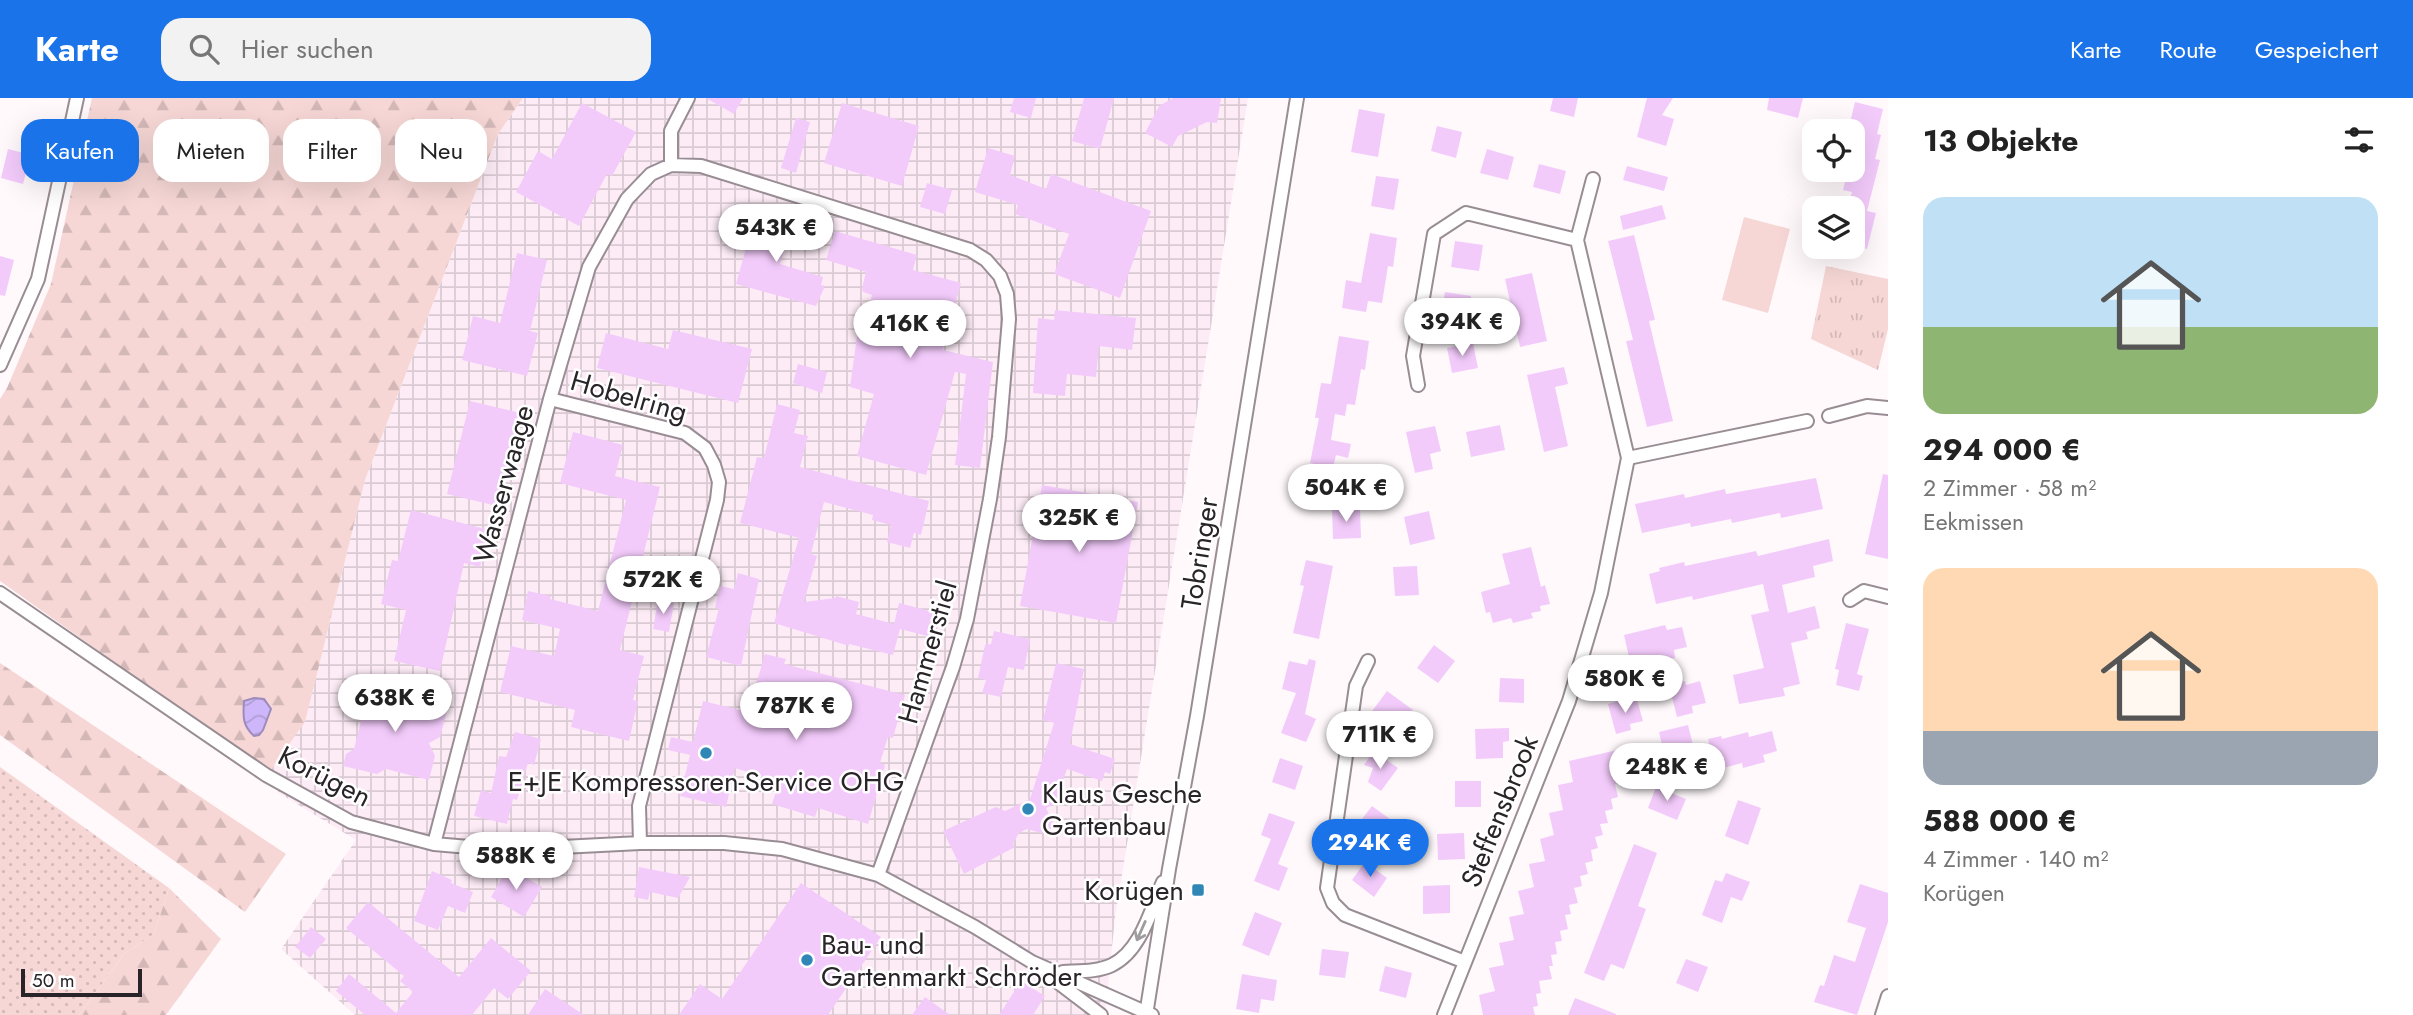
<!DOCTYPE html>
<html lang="de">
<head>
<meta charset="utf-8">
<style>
	body { margin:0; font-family:Jost,sans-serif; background:#f2f2f2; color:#222; height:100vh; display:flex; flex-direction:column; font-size:26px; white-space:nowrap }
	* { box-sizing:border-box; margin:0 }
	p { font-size:23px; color:#767676 }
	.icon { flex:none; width:38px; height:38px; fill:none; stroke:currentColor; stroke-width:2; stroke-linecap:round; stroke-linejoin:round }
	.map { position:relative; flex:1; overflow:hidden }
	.side { display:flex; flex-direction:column; background:#fff; width:525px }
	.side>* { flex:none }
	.guide { position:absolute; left:21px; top:21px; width:665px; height:63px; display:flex; gap:14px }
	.fabs { position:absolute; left:1802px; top:21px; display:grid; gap:14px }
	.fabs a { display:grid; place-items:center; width:63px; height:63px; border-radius:14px; background:#fff; box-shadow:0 7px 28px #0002; font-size:35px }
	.scale { position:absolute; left:21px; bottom:18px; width:121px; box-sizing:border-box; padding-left:7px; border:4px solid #292427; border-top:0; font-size:19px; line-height:24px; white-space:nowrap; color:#292427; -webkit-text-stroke:5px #fff; paint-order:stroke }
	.price { position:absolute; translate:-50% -60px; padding:0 16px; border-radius:24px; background:#fff; color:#222; font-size:23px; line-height:46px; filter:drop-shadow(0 2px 4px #0008) }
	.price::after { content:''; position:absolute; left:50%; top:42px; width:21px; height:16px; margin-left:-10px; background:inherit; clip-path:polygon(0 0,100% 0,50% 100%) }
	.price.selected { background:#1a73e8; color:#fff }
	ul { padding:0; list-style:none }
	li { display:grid; align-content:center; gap:14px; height:371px; padding:0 35px }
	li span { display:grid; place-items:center; height:217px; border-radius:21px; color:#555 }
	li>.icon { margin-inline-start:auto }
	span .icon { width:126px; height:126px; fill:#fffc; stroke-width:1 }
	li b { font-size:30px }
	h2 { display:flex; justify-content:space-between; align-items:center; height:84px; padding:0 35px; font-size:30px }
	.chip { padding:0 24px; border-radius:21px; background:#fff; box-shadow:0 7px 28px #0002; font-size:24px; line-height:63px }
	.chip.selected { background:#1a73e8; color:#fff }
	header { display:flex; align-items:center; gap:42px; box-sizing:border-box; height:98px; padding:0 35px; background:#1a73e8; color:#fff }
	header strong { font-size:33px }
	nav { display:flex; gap:38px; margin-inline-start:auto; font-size:24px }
	.search { width:490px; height:63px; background:#f2f2f2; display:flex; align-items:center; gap:18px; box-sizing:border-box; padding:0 24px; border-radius:21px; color:#767676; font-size:26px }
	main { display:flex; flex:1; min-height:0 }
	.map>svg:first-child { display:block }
	.industrial { fill:url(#industrial-grid) }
	.grass { fill:url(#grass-dots) }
	.forest { fill:url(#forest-firs) }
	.park { fill:url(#park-tufts) }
	.garden { fill:#f6d7d5 }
	.water { fill:url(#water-waves); stroke:#9c8bbb; stroke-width:2 }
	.building { fill:#f3cbfb }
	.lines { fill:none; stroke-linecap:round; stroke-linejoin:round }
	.minor-casing { stroke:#998d94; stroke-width:16 }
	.minor { stroke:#fff; stroke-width:12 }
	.oneway { stroke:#9f9c9e }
	.poi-dot { fill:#3087b5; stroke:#fff; stroke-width:2.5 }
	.labels { text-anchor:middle; stroke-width:5; stroke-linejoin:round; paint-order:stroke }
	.street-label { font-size:28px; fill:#292427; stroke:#fff }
	.poi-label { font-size:28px; fill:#292427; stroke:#fff; text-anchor:start }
</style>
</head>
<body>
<header>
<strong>Karte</strong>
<div class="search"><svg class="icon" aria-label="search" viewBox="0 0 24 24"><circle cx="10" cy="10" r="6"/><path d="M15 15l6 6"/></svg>Hier suchen</div>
<nav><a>Karte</a><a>Route</a><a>Gespeichert</a></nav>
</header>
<main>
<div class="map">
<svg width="1888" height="917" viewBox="0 0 1888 917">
	<defs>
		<pattern id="industrial-grid" width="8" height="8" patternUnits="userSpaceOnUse" patternTransform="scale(1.75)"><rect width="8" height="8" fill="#fdecf6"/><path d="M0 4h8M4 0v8" fill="none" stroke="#d9cad3"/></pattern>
		<pattern id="grass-dots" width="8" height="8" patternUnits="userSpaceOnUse" patternTransform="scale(1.75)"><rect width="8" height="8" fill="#f6d7d5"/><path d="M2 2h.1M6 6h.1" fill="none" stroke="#d3b8b7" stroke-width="1.8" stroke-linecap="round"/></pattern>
		<pattern id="forest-firs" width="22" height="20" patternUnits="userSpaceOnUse" patternTransform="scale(1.75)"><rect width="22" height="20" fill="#f6d7d5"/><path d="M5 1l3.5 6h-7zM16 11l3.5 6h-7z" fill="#d3b8b7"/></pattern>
		<pattern id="park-tufts" width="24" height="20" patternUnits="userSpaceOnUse" patternTransform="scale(1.75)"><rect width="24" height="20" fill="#f6d7d5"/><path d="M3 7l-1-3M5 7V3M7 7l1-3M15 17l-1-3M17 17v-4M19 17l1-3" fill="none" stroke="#d3b8b7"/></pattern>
		<pattern id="water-waves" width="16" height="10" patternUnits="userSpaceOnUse" patternTransform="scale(1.75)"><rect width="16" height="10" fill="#cdb7fa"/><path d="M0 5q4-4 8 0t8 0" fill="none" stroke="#b09dd6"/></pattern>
	</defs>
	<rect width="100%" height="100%" fill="#fff9fc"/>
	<path class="industrial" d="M523,0h725l-133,820 -10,97h-750l-74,-66 75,-109 -77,-47 -10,-21 36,-51 60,-241 133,-346z"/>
	<path class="grass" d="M0,669l169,121 -15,46 -30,20 -45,61h-79z"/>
	<path class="forest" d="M92,0h431l-25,36 -133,346 -60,242 -36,50 -269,-191v-182l7,-11 44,-104z
		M0,565l286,191 -41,58 -245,-177z
		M169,790l52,51 -55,76h-87l45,-61 30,-20z"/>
	<path class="park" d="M1826,168l62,13v50l-10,41 -67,-31z"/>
	<path class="garden" d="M1744,119l46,12 -22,84 -46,-13z"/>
	<path class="water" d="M254,600l10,1 7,10 -8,21 -4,5 -5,1c-12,-11 -11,-20 -10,-35z"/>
	<path class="building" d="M706,0h37l-9,16z
		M1014,0h22l-5,20 -21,-6z
		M1084,0h30l-14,51 -28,-8z
		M1173,0h48l-4,25 -10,-1 -29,14 -6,11 -27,-14 14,-27z
		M1553,0h25l-4,19 -24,-6z
		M1647,0h26l-11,17 12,4 -8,27 -29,-9z
		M1769,0h34l-5,20 -31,-8z
		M1855,4l28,7 -6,25 4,1 -6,24 5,1 -13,51 9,2 -9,36 -14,-4v-37h-5l4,-16 -9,-2 5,-20h5v-39h-5z
		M582,5l54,29 -24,44 -5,-2 -28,52 -63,-34 22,-41 14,8z
		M842,5l77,23 -17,60 -78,-23z
		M1359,11l26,5 -7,43 -27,-5z
		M796,20l14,4 -14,51 -15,-5z
		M1437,28l25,6 -6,26 -25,-7z
		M988,50l27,8 -5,19 36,14 5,-15 100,37 -31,87 -66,-24 15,-40 -54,-20 3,-9 -43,-13z
		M8,51l23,6 -8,29 -22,-6z
		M1487,51l27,8 -6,23 -28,-7z
		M1539,66l27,7 -6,23 -27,-7z
		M1627,68l41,11 -4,14 -41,-11z
		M1376,78l23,3 -5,31 -23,-4z
		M927,85l25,7 -7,24 -25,-7z
		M1662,107l4,14 -43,11 -3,-14z
		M756,114l36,10 -12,42 43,13 -2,8 4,1 -9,20 -80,-22z
		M835,133l82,24 -4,15 48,13 -18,67 50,12 -13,106 -25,-3 11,-91 -11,-2 -29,103 -69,-19 17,-62 -24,-7 8,-58 4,1 10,-35 -9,-3 -1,-4 4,-16 -40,-12z
		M1370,135l27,5 -4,29 -5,-1 -6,37 -14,-2 -2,11 -24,-4 4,-28 15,3z
		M1634,137l21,85 -6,1 24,100 -26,6 -21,-86 7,-1 -25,-99z
		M1455,143l28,4 -4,26 -28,-4z
		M517,155l30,7 -17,71 8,2 -11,43 -65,-16 11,-44 27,7z
		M0,158l14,4 -9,36 -5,-1z
		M1532,175l15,68 -27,6 -15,-68z
		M1445,194l26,4 -5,30 -26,-4z
		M1055,212l81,8 -4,32 -33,-4 -3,31 -29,-3 -2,22 -32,-3 5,-75 16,2z
		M673,232l79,19 -14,54 -141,-35 9,-35 62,16z
		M1339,238l30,5 -4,29 -4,-1 -6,36 -8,-1 -2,12 -10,-2 -4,26 20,4 -3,14 -12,-3 -3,13 -23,-5 9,-45h-4l6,-35 10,1z
		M1473,245l5,25 -26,5 -5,-25z
		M798,266l29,8 -5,21 -29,-10z
		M1564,269l4,17 -13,3 13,59 -24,6 -17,-77z
		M470,303l50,12 -23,93 -50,-12z
		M777,306l23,6 -6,23 14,3 -8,31 129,34 -8,34 -7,-2 -4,15 -23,-6 4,-17 -19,-5 1,-5 -49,-13 -13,52 6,2 -13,46 31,-4 1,-2 23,6 -3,12 38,10 5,-21 42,11 -6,24 -35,-9 -7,26 -44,-11v2l-75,-23 25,-85 -59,-15 17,-66 7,1z
		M1500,327l5,25 -34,7 -5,-25z
		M1435,328l6,25 -11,3 3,15 -18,4 -9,-41z
		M573,334l50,13 -8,31 45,11 -40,163 24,6 -11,44 5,1 -9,40 -58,-14 4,-17 -75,-18 11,-46 43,10 6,-27 -38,-9 6,-29 23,5 -1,3 48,12 28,-111 -66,-17z
		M1883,376l5,1v84l-23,-5z
		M1816,380l7,31 -42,9 -1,-5 -48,10 -1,-4 -40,8 -1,-4 -48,10 -7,-29 49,-10 1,4 40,-9 1,5z
		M1042,387l96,17 -22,121 -96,-17z
		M1360,411l1,29 -28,1 -1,-29z
		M411,412l78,20 -9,37 -16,-4 -24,108 -46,-10 12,-51 -25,-6 11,-44 6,1z
		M1429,413l6,28 -25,6 -6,-28z
		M1829,441l4,22 -20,5 2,11 -33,8 6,28 27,-7 5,22 -14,4 2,7 -17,4 9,41 -17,4 2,8 -46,8 -6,-29 31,-7 -13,-53 18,-4 -6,-27 -70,16 -1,-4 -36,8 -7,-30 11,-3 -1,-3 25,-6 1,4 71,-15 2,5z
		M1531,449l10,40 4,-2 5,19 -10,2 1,5 -10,2 2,5 -20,5 -2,-5 -18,5 -3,-11 -4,1 -5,-21 29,-8 -8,-30z
		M1306,462l27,6 -14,73 -26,-6 11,-47 -4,-1z
		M1417,468l2,29 -24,1 -2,-29z
		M738,475l21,6 -18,87 -35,-9 13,-49h-4l5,-22 14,3z
		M658,502l16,3 -5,29 -16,-3z
		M1846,525l23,6 -12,45 6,2 -4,15 -23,-6 3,-15 -4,-1z
		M1665,527l2,5 15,-3 5,20 -13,3 1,8 -44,8 -7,-31z
		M994,533l36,8 -6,31 -16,-3 -7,30 -19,-4 4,-13 -8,-2 7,-33 6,-1z
		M1434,547l21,16 -17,22 -21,-15z
		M765,556l21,5 -2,5 121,31 -12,43 -5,-1 -8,26 5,2 -17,59 -50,-16 -3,9 -43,-13 7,-22 -44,-14 -9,39 -46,-11 10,-41 -22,-5 3,-13 22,5 10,-41 37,9 4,-14 8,2z
		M1309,561l7,2 -11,53 11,5 -10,23 -25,-9 15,-40 -14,-4 7,-28 18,4z
		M1056,565l28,6 -14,75 45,15 -5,15 -5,-2 -3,9 -35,-12 -12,35 -9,4 9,19 -14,6 -14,-4 -8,4 -6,11 2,3 -51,27 -21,-43 53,-24 9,4 25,-12 24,-76 -11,-3z
		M1500,580l24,1v24l-25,-1z
		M1685,583l1,4 14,-4 6,22 -14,3 1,7 -16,4 -8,-32z
		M364,584l35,9 5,9 43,10 -7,27 -11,6 6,13 -6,24 -43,-11 -9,5 -34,-8 3,-12 8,-5 12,-48 -5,-7z
		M1387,593l26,19 -17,23 -26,-19z
		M1622,602l2,4 13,-4 6,21 -13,3 1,6 -15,4 -8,-30z
		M1688,627l6,24 -14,3 1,6 -15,4 -7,-30z
		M1509,630v13l-6,1v16l-27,1 -1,-30z
		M1772,633l5,20 -14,4 2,7 -22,6 -1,-5 -26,7 -8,-31 13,-3 1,3 26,-7 1,5z
		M515,634l26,7 -7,26 -6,-2 -11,37 -4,-1 -6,25 -33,-8 7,-26 10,3 8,-37 7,1z
		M1622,651l5,21 -7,2 2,11 -7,1 3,13 -7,2 2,10 -8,2 3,12 -8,1 3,11 -8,2 3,11 -7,2 2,11 -8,2 3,11 -8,2 2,10 -8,2 4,15 -9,2 2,9 -6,1 3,14 -8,2 2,10 -7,1 2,12 -6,1 2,11h-4l3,13 -13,2 2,12 -5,1 2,12 -5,1 2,8h-52l-4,-20 16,-4 -6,-23 15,-3 -5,-22 15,-3 -5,-23 15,-3 -6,-23 16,-4 -5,-23 16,-3 -5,-22 14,-4 -5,-22 14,-3 -5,-25 15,-3 -4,-21z
		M1374,653l24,17 -17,23 -13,-9 5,-14 -9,-3z
		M1280,660l23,8 -8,24 -23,-8z
		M1455,683h26v26h-26z
		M1656,689l30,12 -9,21 -29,-12z
		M1738,702l23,8 -13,37 -23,-9z
		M1372,708l22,16 -19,25 -22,-16z
		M1269,715l26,9 -17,42 10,4 -9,23 -25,-10 17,-42 -10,-4z
		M1464,735l1,26 -27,1 -1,-26z
		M1634,746l23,9 -19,53 8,3 -22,60 -13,-5 -7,17 -20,-8z
		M1365,764l22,16 -13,19 -22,-17z
		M508,769l34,20 -18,30 -33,-20z
		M639,769l51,10 -12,21 -28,-6 -2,8 -14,-3z
		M432,773l20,9 -1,3 22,9 -8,21 -17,-7 -10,24 -24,-9z
		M1726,775l24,9 -8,19 -11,-4 -9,26 -20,-8 13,-35 7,2z
		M801,785l80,54 -53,78h-149l21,-31 22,15z
		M1860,786l28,9v29l-31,93 -43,-13 6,-17 4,1 10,-31 21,7 11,-34 -19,-6z
		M1450,787v28l-27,1v-28z
		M368,804l91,75 32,-39 40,33 -23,28 -14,-11 -22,27h-107l-29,-24 13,-17 47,39 17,-21 -13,-11 4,-5 -58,-48z
		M1255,814l27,11 -13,33 -27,-11z
		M311,829l15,12 -16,19 -15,-11z
		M1322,851l27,3 -4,26 -26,-3z
		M1686,861l22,8 -10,25 -22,-9z
		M1385,868l27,7 -6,25 -27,-7z
		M1242,876l35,6 -3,21 -13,-2 -2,14 -23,-4z
		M1021,883l24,15 -12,19h-34z
		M545,891l39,26h-56z
		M925,899l25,18h-38z
		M1575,900l41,16v1h-48z"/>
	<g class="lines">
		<g class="minor-casing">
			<path id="minor" d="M671,67v-34l17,-33
				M0,267l38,-86 39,-181
				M1418,287l-5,-29 21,-122 32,-21 111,27
				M550,301l135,34 20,15 9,17 5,17 -2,18 -78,306 1,37
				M1829,318l38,-10 21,2
				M1628,360l179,-37
				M0,495l266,182 85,47 83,22 70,6 136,-7h84l58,6 96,26 97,52 57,35 120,53
				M1850,502l14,-9 24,6
				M1368,563l-12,25 -29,202 6,15 12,12 120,47
				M434,746l116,-445 39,-132 38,-68 24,-25 20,-9 30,1 269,84 16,10 14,16 7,18 2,25 -10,118 -9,62 -23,120 -14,48 -75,208
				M1043,873l58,44
				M1063,874c16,-1 34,0 49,-7 29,-14 39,-56 51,-83
				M1146,917l23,-146 28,-153 100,-618
				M1444,917l125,-314 32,-108 27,-135 -51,-218 16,-61
				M1882,917l6,-19"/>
		</g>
		<use href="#minor" class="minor"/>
	</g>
	<defs><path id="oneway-shaft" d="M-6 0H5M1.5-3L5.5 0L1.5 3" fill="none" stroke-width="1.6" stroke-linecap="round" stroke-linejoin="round" transform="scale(1.75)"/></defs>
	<use class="oneway" href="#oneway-shaft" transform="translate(1141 833) rotate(114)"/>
	<g class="poi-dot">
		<circle cx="706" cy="655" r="7"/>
		<circle cx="1028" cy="711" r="7"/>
		<rect x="1191" y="785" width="14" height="14" rx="3.5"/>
		<circle cx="807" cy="862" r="7"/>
	</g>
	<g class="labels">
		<g class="street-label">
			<text transform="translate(629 298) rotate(16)" y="10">Hobelring</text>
			<text transform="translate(503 386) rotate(-75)" y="10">Wasserwaage</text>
			<text transform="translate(1199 455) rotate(-81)" y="10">Tobringer</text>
			<text transform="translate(927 554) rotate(-74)" y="10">Hammerstiel</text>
			<text transform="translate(325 678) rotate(27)" y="10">Korügen</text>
			<text transform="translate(1499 713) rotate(-68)" y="10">Steffensbrook</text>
		</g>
		<g class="poi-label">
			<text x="706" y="693" text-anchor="middle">E+JE Kompressoren-Service OHG</text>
			<text x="1042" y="705">Klaus Gesche<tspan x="1042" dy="32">Gartenbau</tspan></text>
			<text x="1184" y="802" text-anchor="end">Korügen</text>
			<text x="821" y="856">Bau- und<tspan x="821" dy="32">Gartenmarkt Schröder</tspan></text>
		</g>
	</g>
</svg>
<div class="fabs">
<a><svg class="icon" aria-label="locate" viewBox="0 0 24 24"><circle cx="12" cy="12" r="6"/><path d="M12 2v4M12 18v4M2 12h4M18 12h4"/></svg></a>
<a><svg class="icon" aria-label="layers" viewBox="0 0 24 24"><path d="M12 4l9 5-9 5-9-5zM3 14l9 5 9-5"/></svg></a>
</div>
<div class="scale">50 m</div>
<b class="price" style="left:776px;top:166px">543K €</b>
<b class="price" style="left:1462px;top:260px">394K €</b>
<b class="price" style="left:910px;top:262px">416K €</b>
<b class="price" style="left:1346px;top:426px">504K €</b>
<b class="price" style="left:1079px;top:456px">325K €</b>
<b class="price" style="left:663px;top:518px">572K €</b>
<b class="price" style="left:1625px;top:617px">580K €</b>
<b class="price" style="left:395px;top:636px">638K €</b>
<b class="price" style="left:796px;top:644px">787K €</b>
<b class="price" style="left:1380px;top:673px">711K €</b>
<b class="price" style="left:1667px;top:705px">248K €</b>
<b class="price selected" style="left:1370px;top:781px">294K €</b>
<b class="price" style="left:516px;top:794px">588K €</b>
<div class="guide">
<a class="chip selected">Kaufen</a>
<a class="chip">Mieten</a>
<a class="chip">Filter</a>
<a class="chip">Neu</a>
</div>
</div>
<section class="side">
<h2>13 Objekte<svg class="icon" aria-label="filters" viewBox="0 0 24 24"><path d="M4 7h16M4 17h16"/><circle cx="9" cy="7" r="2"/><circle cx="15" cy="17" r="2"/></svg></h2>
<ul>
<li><span style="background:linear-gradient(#bfe0f5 60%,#8fb573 0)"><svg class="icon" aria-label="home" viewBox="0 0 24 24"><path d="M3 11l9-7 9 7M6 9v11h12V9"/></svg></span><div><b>294 000 €</b><p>2 Zimmer · 58 m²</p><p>Eekmissen</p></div></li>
<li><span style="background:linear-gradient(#ffd9b3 75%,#9aa5b1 0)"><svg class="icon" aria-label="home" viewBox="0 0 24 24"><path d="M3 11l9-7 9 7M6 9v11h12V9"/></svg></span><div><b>588 000 €</b><p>4 Zimmer · 140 m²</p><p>Korügen</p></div></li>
</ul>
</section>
</main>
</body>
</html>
